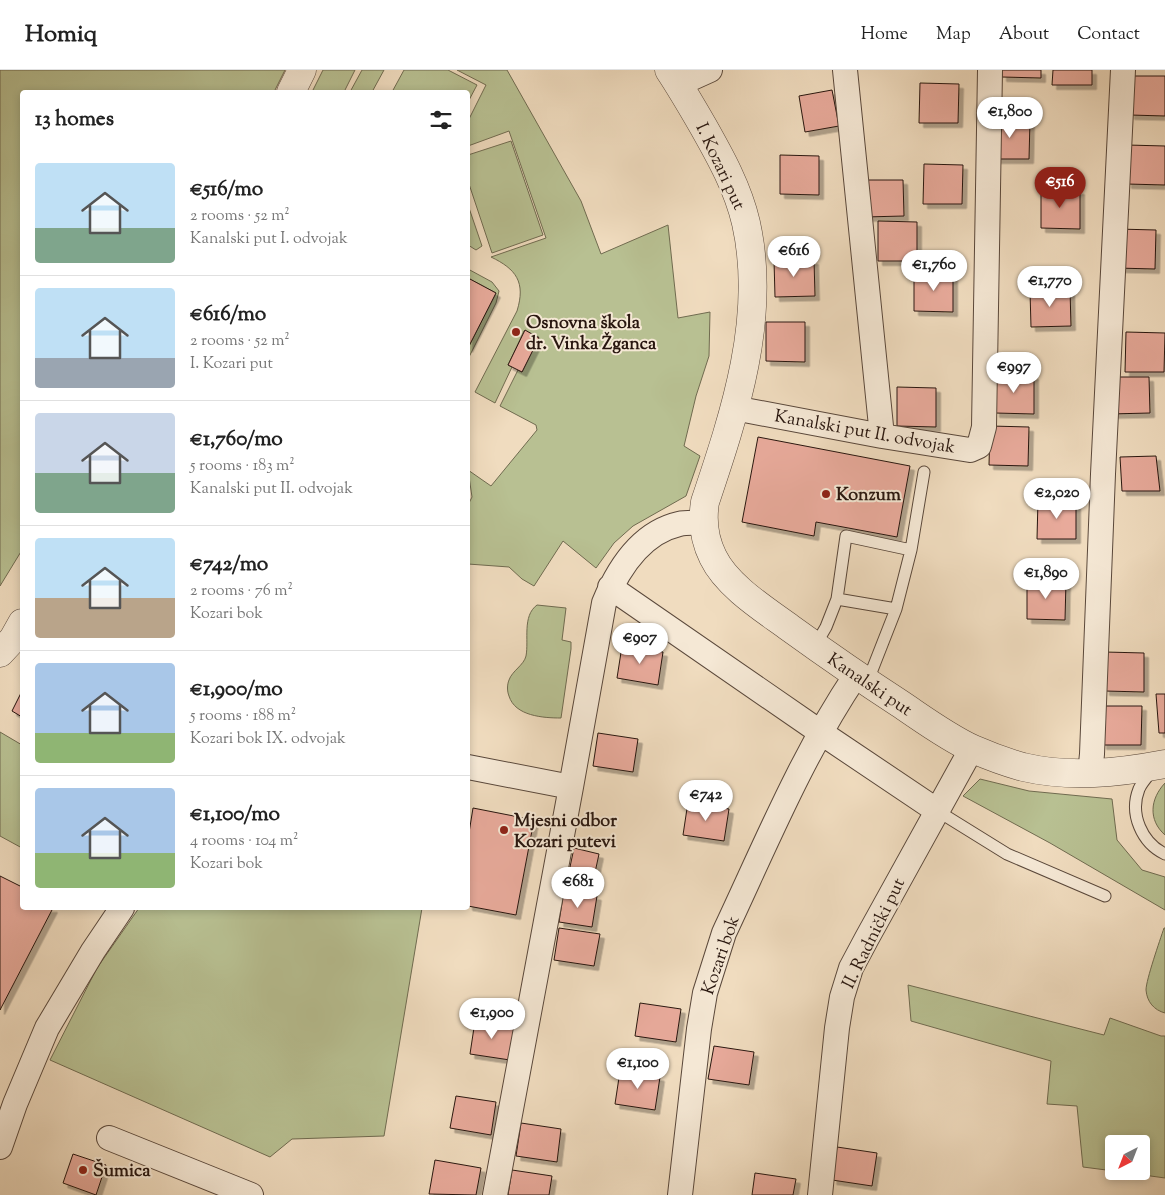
<!DOCTYPE html>
<html lang="en">
<head>
<meta charset="utf-8">
<style>
	body { margin:0; font-family:"Sorts Mill Goudy",serif; background:#f2f2f2; color:#222; height:100vh; display:flex; flex-direction:column; font-size:19px; white-space:nowrap }
	* { box-sizing:border-box; margin:0 }
	p { font-size:16px; color:#767676 }
	.icon { flex:none; width:28px; height:28px; fill:none; stroke:currentColor; stroke-width:2; stroke-linecap:round; stroke-linejoin:round }
	.map { position:relative; flex:1; overflow:hidden }
	.sheet { position:absolute; left:20px; top:20px; width:450px; height:820px; display:flex; flex-direction:column; background:#fff; border-radius:5px; box-shadow:0 2px 8px #0003 }
	.sheet>* { flex:none }
	.needle { width:32px; rotate:222deg }
	.fabs { position:absolute; left:1105px; top:1065px; display:grid; gap:10px }
	.fabs a { display:grid; place-items:center; width:45px; height:45px; border-radius:5px; background:#fff; box-shadow:0 2px 8px #0003; font-size:25px }
	.price { position:absolute; translate:-50% -42px; padding:0 11px; border-radius:18px; background:#fff; color:#222; font-size:16px; line-height:32px; filter:drop-shadow(0 1px 2px #0008) }
	.price::after { content:''; position:absolute; left:50%; top:30px; width:15px; height:11px; margin-left:-8px; background:inherit; clip-path:polygon(0 0,100% 0,50% 100%) }
	.price.selected { background:#8f2418; color:#fff }
	ul { padding:0; list-style:none }
	li { display:flex; align-items:center; gap:15px; height:125px; padding:0 15px }
	li+li { border-top:1px solid #e0e0e0 }
	li span { display:grid; place-items:center; flex:none; width:140px; height:100px; border-radius:5px; color:#555 }
	li>.icon { margin-inline-start:auto }
	span .icon { width:60px; height:60px; fill:#fffc; stroke-width:1 }
	li b { font-size:21px }
	h2 { display:flex; justify-content:space-between; align-items:center; height:60px; padding:0 15px; font-size:21px }
	header { display:flex; align-items:center; gap:30px; box-sizing:border-box; height:70px; padding:0 25px; background:#fff; border-bottom:1px solid #e0e0e0 }
	header strong { font-size:24px }
	nav { display:flex; gap:28px; margin-inline-start:auto; font-size:18px }
	.map>svg:first-child { display:block }
	.green { fill:#b8c092; stroke:#706b50 }
	.building { fill:#e8aa9b; stroke:#28160f; filter:url(#shadow) }
	.lines { fill:none; stroke-linecap:round; stroke-linejoin:round }
	.service-casing { stroke:#5a483b; stroke-width:13 }
	.minor-casing { stroke:#5a483b; stroke-width:26 }
	.tertiary-casing { stroke:#5a483b; stroke-width:29 }
	.service { stroke:#f5e8d5; stroke-width:11 }
	.minor { stroke:#f5e8d5; stroke-width:24 }
	.tertiary { stroke:#f5e8d5; stroke-width:28 }
	.poi-dot { fill:#8f2418; stroke:#f5e8d5; stroke-width:2 }
	.labels { text-anchor:middle; stroke-width:4; stroke-linejoin:round; paint-order:stroke }
	.street-label { font-size:18px; fill:#28160f; stroke:#f5e8d5 }
	.poi-label { font-size:18px; font-weight:bold; fill:#28160f; stroke:#f5e8d5; text-anchor:start }
</style>
</head>
<body>
<header>
<strong>Homiq</strong>
<nav><a>Home</a><a>Map</a><a>About</a><a>Contact</a></nav>
</header>
<div class="map">
<svg width="1165" height="1125" viewBox="0 0 1165 1125">
	<defs>
		<filter id="shadow"><feDropShadow dx="4.5" dy="4.5" stdDeviation="0" flood-color="#0004"/></filter>
	</defs>
	<rect width="100%" height="100%" fill="#f0dcbf"/>
	<filter id="stains"><feTurbulence type="fractalNoise" baseFrequency=".004" numOctaves="4"/><feColorMatrix values="0 0 0 0 .2 0 0 0 0 .09 0 0 0 0 .02 0 0 0 .5 -.17"/></filter>
	<radialGradient id="worn" r=".72"><stop offset=".6" stop-color="#630" stop-opacity="0"/><stop offset="1" stop-color="#630" stop-opacity=".3"/></radialGradient>
	<path class="green" d="M0,0h285l-11,22h-252v458l-22,36z
		M323,0h32l-11,22h-32z
		M362,0h22l-12,22h-22z
		M404,0h44l29,15 -9,17v-10h-76z
		M457,0h50l74,131 20,53 67,-29 10,93 32,-6 -1,44 -13,40 -12,50 16,10 -14,40 -53,30 -19,17 -18,25 -33,-27 -29,45 -12,-7 -13,-12 -41,-3v-59l4,-8 -4,-27 23,16 46,-56 -1,-5 -36,-19 18,-36 4,2 17,-35 -15,-6 -16,34 4,2 -17,36 -20,-11 42,-81c9,-29 -1,-42 -26,-54l55,-19 -37,-107 -41,15v-25l18,-36z
		M511,71l32,94 -51,18 -24,-72v-26z
		M468,135l14,41 -6,4 -8,-5z
		M468,199l24,13 7,9 -3,12 -28,56v-11l28,-55 -28,-15z
		M537,535l29,3 -4,32 9,2v7l-10,69c-18,0 -46,-2 -52,-22 -2,-5 -2,-11 0,-16 3,-9 15,-15 17,-24 3,-16 -4,-40 11,-51z
		M0,662l22,13v103l-22,-12z
		M980,709l49,12 83,8 5,41 25,30 23,7v33l-115,-67 -87,-47z
		M1165,713v52c-17,-15 -15,-36 0,-52z
		M139,838h283l-38,228 -92,3 -22,18 -220,-97 47,-92z
		M1164,858h1v85c-11,-3 -18,-11 -19,-23 0,-10 14,-50 18,-62z
		M908,915l196,50 6,-17 51,18h4v142l-50,-7h26v-27h-27v27l-31,-4 -6,-61 -30,-2 4,-43 -140,-40z"/>
	<path class="building" d="M1002,0h39v8l-39,-1z
		M1053,0h39v15h-40z
		M1130,6h35v40l-35,-1z
		M920,13l39,1 -1,39h-39z
		M832,20l7,36 -34,6 -6,-36z
		M990,49l40,1 -1,39h-39z
		M1127,75l38,1v39l-38,-1z
		M780,85l39,1v39l-39,-1z
		M924,94l39,1 -1,39h-39z
		M863,110h40l1,36 -40,1z
		M1041,119l39,1v39l-39,-1z
		M878,151l39,1v39h-39z
		M1117,159l39,1 -1,39 -39,-1z
		M774,190h40l1,36 -40,1z
		M914,202l39,1v39l-39,-1z
		M468,208l28,15 -28,55z
		M1070,220l1,36 -40,1 -1,-36z
		M766,252h39v40l-39,-1z
		M525,260l14,8 -17,34 -14,-7z
		M1126,262l39,1 -1,39h-39z
		M995,304l39,1v39l-39,-1z
		M1109,307h40l1,36 -41,1z
		M897,317l39,1v39l-39,-1z
		M990,356l39,1 -1,39 -39,-1z
		M758,367l152,29 -13,71 -81,-15 -2,14 -72,-14z
		M1156,386l4,35h-38l-2,-34z
		M1038,430h38v39h-39z
		M1027,510l39,1 -1,39 -38,-1z
		M622,576l41,6 -5,33 -41,-7z
		M1105,582l39,1v39l-39,-1z
		M22,621v26l-10,-6z
		M1156,624h9v39h-6z
		M1102,636h40l-1,39h-39z
		M598,663l40,6 -5,33 -40,-6z
		M688,732l41,7 -5,32 -41,-6z
		M473,738l61,12 -18,95 -48,-9v-67z
		M574,778l25,6 -8,37 -25,-5z
		M0,806l22,11v21h31l-53,102z
		M564,820l33,6 -5,31 -33,-5z
		M559,858l41,6 -6,32 -40,-6z
		M640,933l41,6 -5,33 -41,-6z
		M475,951l40,6 -5,33 -40,-6z
		M714,976l40,6 -5,33 -41,-6z
		M620,1001l40,6 -5,33 -40,-6z
		M456,1026l40,6 -5,33 -41,-7z
		M521,1053l40,6 -4,33 -41,-6z
		M837,1077l40,6 -5,33 -40,-6z
		M73,1084l33,11 -10,30 -33,-12z
		M435,1090l46,8 -5,27 -47,-1z
		M512,1100l40,6 -3,19h-41z
		M755,1103l41,6 -3,16h-41z"/>
	<g class="lines">
		<g class="service-casing">
			<path id="service" d="M911,480l13,-78
				M815,576l11,-19 11,-28 9,-63 65,14 -15,59 -59,-10
				M867,613l29,-74
				M1153,700c-5,6 -11,12 -14,19 -10,25 3,54 26,65
				M936,740l71,44 98,42"/>
		</g>
		<g class="minor-casing">
			<path id="minor" d="M845,0l37,366
				M679,14l31,-14
				M734,338l148,28 88,14 9,-4 5,-19 6,-357
				M610,517l210,145 116,78
				M468,697l103,20
				M1090,704l2,-20 11,-280 20,-404
				M109,1068l142,57
				M0,1077l15,-43 32,-76 46,-77 29,-43
				M495,1125l76,-408 33,-184c14,-34 36,-70 75,-79 8,-2 16,-1 24,-1
				M680,1125l19,-166 6,-36 19,-60c41,-87 78,-178 132,-258
				M820,1125l17,-167 5,-31 9,-29 16,-30 105,-190"/>
		</g>
		<g class="tertiary-casing">
			<path id="tertiary" d="M669,0c12,18 23,37 34,56 17,30 35,62 43,97 21,94 -11,190 -41,279 -3,19 -1,37 8,55 14,29 51,52 77,71 36,26 72,51 109,75 24,16 48,34 74,46 16,7 32,13 50,18 47,11 95,6 142,-3
				M291,22l11,-22
				M0,583l13,-14 9,-16"/>
		</g>
		<use href="#service" class="service"/>
		<use href="#minor" class="minor"/>
		<use href="#tertiary" class="tertiary"/>
	</g>
	<g class="poi-dot">
		<circle cx="516" cy="262" r="5"/>
		<circle cx="826" cy="424" r="5"/>
		<circle cx="504" cy="760" r="5"/>
		<circle cx="83" cy="1100" r="5"/>
	</g>
	<g class="labels">
		<g class="street-label">
			<text transform="translate(721 96) rotate(65)" y="6">I. Kozari put</text>
			<text transform="translate(865 361) rotate(10)" y="6">Kanalski put II. odvojak</text>
			<text transform="translate(870 614) rotate(34)" y="6">Kanalski put</text>
			<text transform="translate(873 863) rotate(-64)" y="6">II. Radnički put</text>
			<text transform="translate(720 885) rotate(-71)" y="6">Kozari bok</text>
		</g>
		<g class="poi-label">
			<text x="526" y="258">Osnovna škola<tspan x="526" dy="21">dr. Vinka Žganca</tspan></text>
			<text x="836" y="430">Konzum</text>
			<text x="514" y="756">Mjesni odbor<tspan x="514" dy="21">Kozari putevi</tspan></text>
			<text x="93" y="1106">Šumica</text>
		</g>
	</g>
	<rect width="100%" height="100%" filter="url(#stains)"/>
	<rect width="100%" height="100%" fill="url(#worn)"/>
</svg>
<div class="fabs">
<a><svg class="needle" viewBox="-14 -14 28 28"><path d="M0-13l5 13h-10z" fill="#e53935"/><path d="M0 13l5-13h-10z" fill="#767676"/></svg></a>
</div>
<b class="price" style="left:1010px;top:69px">€1,800</b>
<b class="price selected" style="left:1060px;top:139px">€516</b>
<b class="price" style="left:794px;top:208px">€616</b>
<b class="price" style="left:934px;top:222px">€1,760</b>
<b class="price" style="left:1050px;top:238px">€1,770</b>
<b class="price" style="left:1014px;top:324px">€997</b>
<b class="price" style="left:1057px;top:450px">€2,020</b>
<b class="price" style="left:1046px;top:530px">€1,890</b>
<b class="price" style="left:640px;top:595px">€907</b>
<b class="price" style="left:706px;top:752px">€742</b>
<b class="price" style="left:578px;top:839px">€681</b>
<b class="price" style="left:492px;top:970px">€1,900</b>
<b class="price" style="left:638px;top:1020px">€1,100</b>
<section class="sheet">
<h2>13 homes<svg class="icon" aria-label="filters" viewBox="0 0 24 24"><path d="M4 7h16M4 17h16"/><circle cx="9" cy="7" r="2"/><circle cx="15" cy="17" r="2"/></svg></h2>
<ul>
<li><span style="background:linear-gradient(#bfe0f5 65%,#7fa58c 0)"><svg class="icon" aria-label="home" viewBox="0 0 24 24"><path d="M3 11l9-7 9 7M6 9v11h12V9"/></svg></span><div><b>€516/mo</b><p>2 rooms · 52 m²</p><p>Kanalski put I. odvojak</p></div></li>
<li><span style="background:linear-gradient(#bfe0f5 70%,#9aa5b1 0)"><svg class="icon" aria-label="home" viewBox="0 0 24 24"><path d="M3 11l9-7 9 7M6 9v11h12V9"/></svg></span><div><b>€616/mo</b><p>2 rooms · 52 m²</p><p>I. Kozari put</p></div></li>
<li><span style="background:linear-gradient(#c9d6e8 60%,#7fa58c 0)"><svg class="icon" aria-label="home" viewBox="0 0 24 24"><path d="M3 11l9-7 9 7M6 9v11h12V9"/></svg></span><div><b>€1,760/mo</b><p>5 rooms · 183 m²</p><p>Kanalski put II. odvojak</p></div></li>
<li><span style="background:linear-gradient(#bfe0f5 60%,#b9a48a 0)"><svg class="icon" aria-label="home" viewBox="0 0 24 24"><path d="M3 11l9-7 9 7M6 9v11h12V9"/></svg></span><div><b>€742/mo</b><p>2 rooms · 76 m²</p><p>Kozari bok</p></div></li>
<li><span style="background:linear-gradient(#a9c7e8 70%,#8fb573 0)"><svg class="icon" aria-label="home" viewBox="0 0 24 24"><path d="M3 11l9-7 9 7M6 9v11h12V9"/></svg></span><div><b>€1,900/mo</b><p>5 rooms · 188 m²</p><p>Kozari bok IX. odvojak</p></div></li>
<li><span style="background:linear-gradient(#a9c7e8 65%,#8fb573 0)"><svg class="icon" aria-label="home" viewBox="0 0 24 24"><path d="M3 11l9-7 9 7M6 9v11h12V9"/></svg></span><div><b>€1,100/mo</b><p>4 rooms · 104 m²</p><p>Kozari bok</p></div></li>
</ul>
</section>
</div>
</body>
</html>
